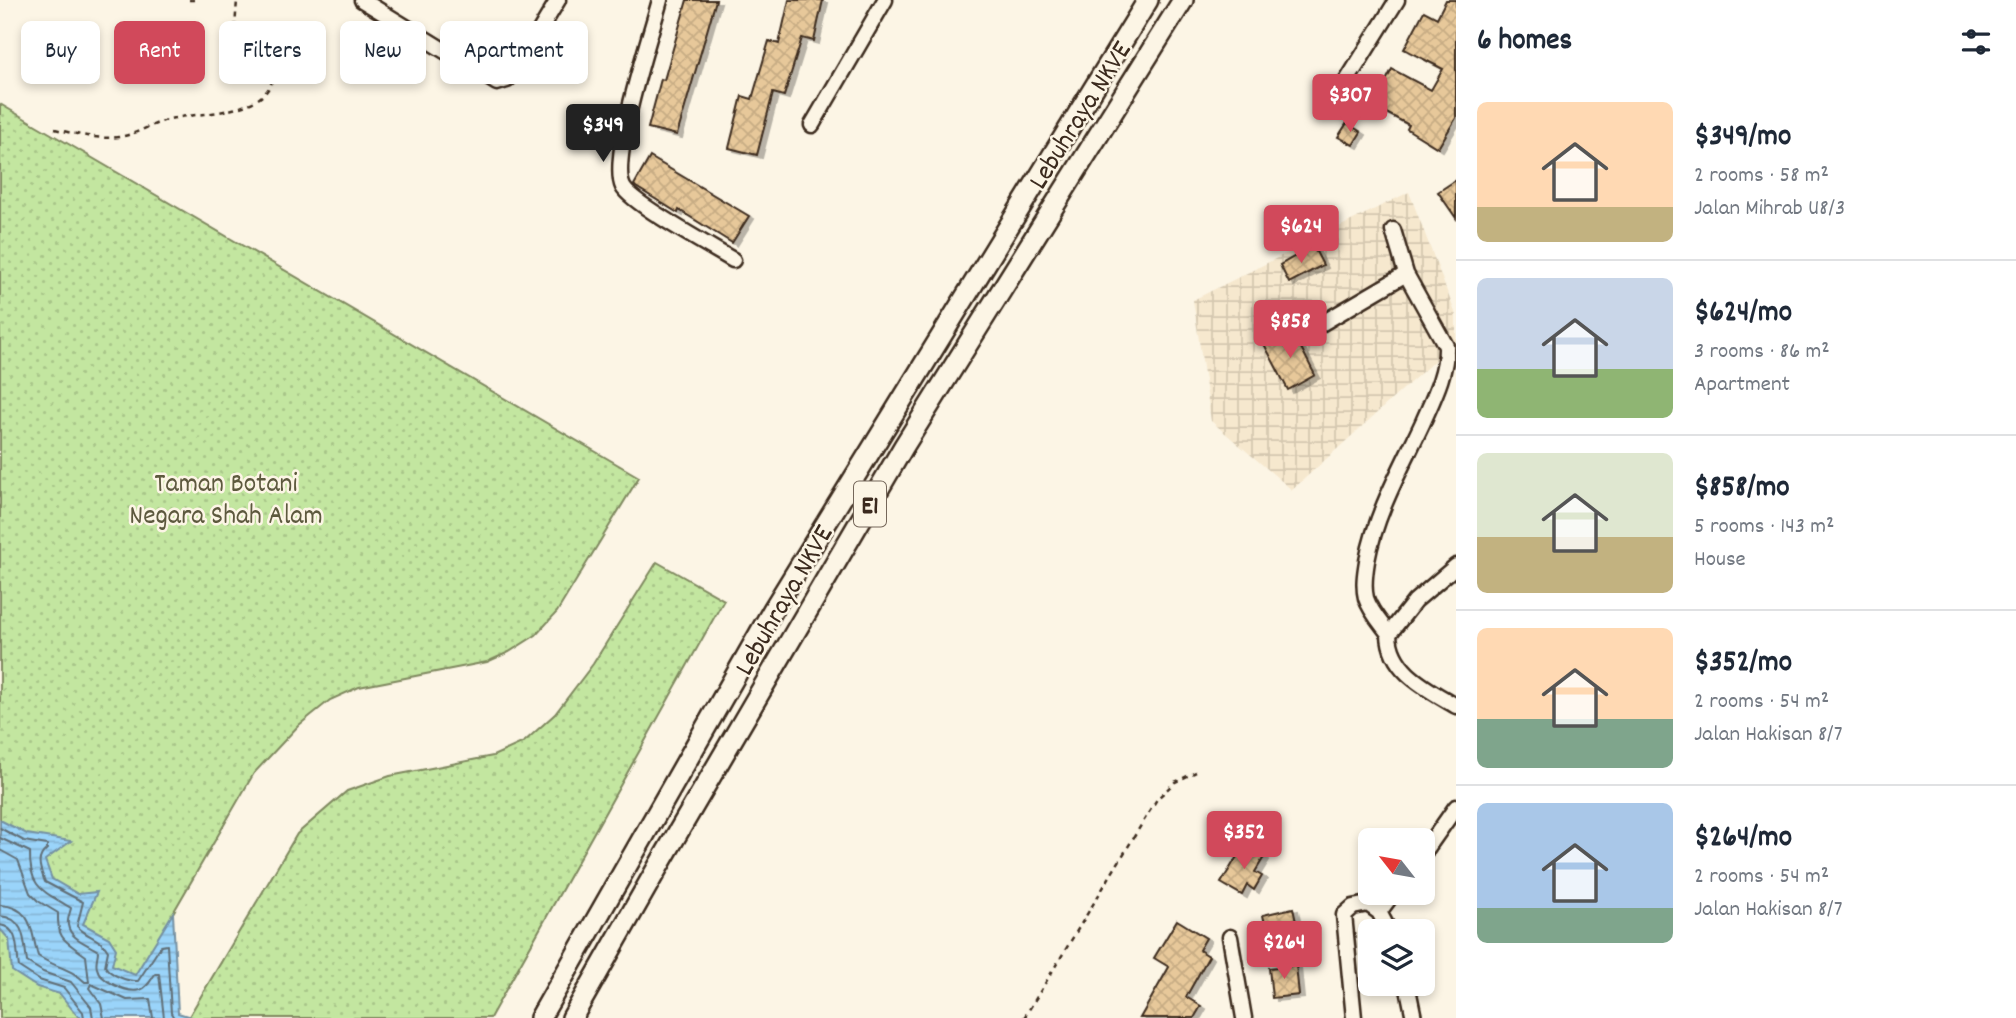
<!DOCTYPE html>
<html lang="en">
<head>
<meta charset="utf-8">
<style>
	body { margin:0; font-family:Dekko,sans-serif; background:#f2f2f3; color:#1f2937; height:100vh; display:flex; flex-direction:column; font-size:26px; white-space:nowrap }
	* { box-sizing:border-box; margin:0 }
	p { font-size:23px; color:#747a83 }
	.icon { flex:none; width:38px; height:38px; fill:none; stroke:currentColor; stroke-width:2; stroke-linecap:round; stroke-linejoin:round }
	.map { position:relative; flex:1; overflow:hidden }
	.drawer { display:flex; flex-direction:column; background:#fff; width:560px }
	.drawer>* { flex:none }
	.top-card { position:absolute; left:21px; top:21px; width:665px; height:63px; display:flex; gap:14px }
	.needle { width:46px; rotate:301deg }
	.controls { position:absolute; left:1358px; top:828px; display:grid; gap:14px }
	.controls a { display:grid; place-items:center; width:77px; height:77px; border-radius:10px; background:#fff; box-shadow:0 4px 10px #0003; font-size:35px }
	.price { position:absolute; translate:-50% -60px; padding:0 16px; border-radius:7px; background:#d1495b; color:#fff; font-size:23px; line-height:46px; filter:drop-shadow(0 2px 4px #0008) }
	.price::after { content:''; position:absolute; left:50%; top:42px; width:21px; height:16px; margin-left:-10px; background:inherit; clip-path:polygon(0 0,100% 0,50% 100%) }
	.price.active { background:#222; color:#fff }
	ul { padding:0; list-style:none }
	li { display:flex; align-items:center; gap:21px; height:175px; padding:0 21px }
	li+li { border-top:2px solid #e0e1e3 }
	li span { display:grid; place-items:center; flex:none; width:196px; height:140px; border-radius:10px; color:#555 }
	li>.icon { margin-inline-start:auto }
	span .icon { width:84px; height:84px; fill:#fffc; stroke-width:1 }
	li b { font-size:30px }
	h2 { display:flex; justify-content:space-between; align-items:center; height:84px; padding:0 21px; font-size:30px }
	.chip { padding:0 24px; border-radius:10px; background:#fff; box-shadow:0 4px 10px #0003; font-size:24px; line-height:63px }
	.chip.active { background:#d1495b; color:#fff }
	main { display:flex; flex:1; min-height:0 }
	.map>svg:first-child { display:block }
	.industrial { fill:url(#industrial-grid) }
	.park { fill:url(#park-dots); stroke:#7f885f; stroke-width:2 }
	.water { fill:url(#water-rules); stroke:#7490a2; stroke-width:2 }
	.lines { fill:none; stroke-linecap:round; stroke-linejoin:round }
	.shore { stroke:#616e76; stroke-width:2 }
	.building { fill:url(#building-cross-hatch); stroke:#3b2a1e; stroke-width:2; filter:url(#shadow) }
	.minor-casing { stroke:#3b2a1e; stroke-width:19 }
	.highway-casing { stroke:#3b2a1e; stroke-width:24 }
	.path { stroke:#3b2a1e; stroke-width:2.5; stroke-dasharray:5 5; stroke-linecap:butt }
	.minor { stroke:#fcf5e5; stroke-width:14 }
	.highway { stroke:#fcf5e5; stroke-width:19 }
	.labels { text-anchor:middle; stroke-width:5; stroke-linejoin:round; paint-order:stroke }
	.shield { fill:#fcf5e5; stroke:#75675a; stroke-width:2 }
	.shield-label { font-size:26px; font-weight:bold; fill:#3b2a1e }
	.street-label { font-size:28px; fill:#3b2a1e; stroke:#fcf5e5 }
	.park-label { font-size:28px; fill:#5d593e; stroke:#fcf5e5 }
</style>
</head>
<body>
<main>
<div class="map">
<svg width="1456" height="1018" viewBox="0 0 1456 1018">
	<defs>
		<pattern id="industrial-grid" width="8" height="8" patternUnits="userSpaceOnUse" patternTransform="scale(1.75)"><rect width="8" height="8" fill="#f6e8ce"/><path d="M0 4h8M4 0v8" fill="none" stroke="#d4c7b0"/></pattern>
		<pattern id="park-dots" width="8" height="8" patternUnits="userSpaceOnUse" patternTransform="scale(1.75)"><rect width="8" height="8" fill="#c3e6a0"/><path d="M2 2h.1M6 6h.1" fill="none" stroke="#a8c589" stroke-width="1.8" stroke-linecap="round"/></pattern>
		<pattern id="water-rules" width="6" height="5" patternUnits="userSpaceOnUse" patternTransform="scale(1.75)"><rect width="6" height="5" fill="#9ad4fa"/><path d="M0 2.5h6" fill="none" stroke="#86b6d6"/></pattern>
		<pattern id="building-cross-hatch" width="8" height="8" patternUnits="userSpaceOnUse" patternTransform="scale(1.75)"><rect width="8" height="8" fill="#e7c89a"/><path d="M0 0l8 8M0 8l8-8" fill="none" stroke="#c7ac84"/></pattern>
		<filter id="shadow"><feDropShadow dx="5" dy="3" stdDeviation="0" flood-color="#0004"/></filter>
	</defs>
	<rect width="100%" height="100%" fill="#fcf5e5"/>
	<filter id="ink" filterUnits="userSpaceOnUse"><feTurbulence type="fractalNoise" baseFrequency=".0143" numOctaves="2"/><feDisplacementMap in="SourceGraphic" scale="14" xChannelSelector="R" yChannelSelector="G"/><feConvolveMatrix kernelMatrix="1 2 1 2 8 2 1 2 1" color-interpolation-filters="sRGB"/></filter>
	<g filter="url(#ink)">
		<path class="industrial" d="M1409,192l47,123v26l-164,149 -81,-69 -18,-121z"/>
		<path class="park" d="M0,104l639,373 -82,135 -21,23 -27,17 -22,10 -128,25 -29,13 -31,25 -45,48 -81,140 -48,105h-125z
			M657,562l67,38 -234,418h-302l109,-184 50,-43 43,-15 103,-20 31,-14 31,-28 38,-50z"/>
		<path class="water" d="M0,820l27,14 44,7 -26,19 7,19 26,15 19,-2 -14,32 26,14 7,11 -4,16 23,10 38,-62 5,100 16,5h-112l-6,-4 -16,-20 -23,-7 -25,-16 -3,-32 -9,-10z"/>
		<g class="lines">
			<path class="shore" d="M0,828l24,13 23,4v4c-12,10 -7,19 -2,33l38,20 -6,24c9,11 24,12 31,25l-3,15c5,9 23,16 33,15l23,-35 6,-1 4,68 3,5
				M0,838l30,14c-1,37 14,39 41,56 -1,5 -4,11 -3,17 2,14 20,19 30,26 0,5 -3,11 -1,17 2,12 30,26 43,22 7,-2 11,-10 15,-16h4l5,44
				M0,850l18,10 12,33 8,8 20,12c-1,28 8,28 28,43l3,26h-4c-14,-14 -31,-15 -47,-26 -7,-23 -4,-49 -38,-51
				M0,916c26,2 24,27 27,46l16,10 28,10 20,25 2,11
				M0,925c20,3 16,26 19,42l20,13 25,8 19,24 1,6
				M104,1018l-3,-14 -12,-16 2,-4 36,16 23,-1 3,19"/>
		</g>
		<path class="building" d="M687,0h29l-39,135 -29,-7 13,-49 3,1z
			M789,0h34l-9,41 -12,-3 -18,58 -11,-3 -16,62 -28,-7 13,-52 10,3 17,-58 10,3z
			M1446,0h10v118l-18,30 -31,-19 2,-4 -36,-19 19,-37 39,21 12,-21 -39,-20 20,-38 13,7z
			M1347,123l14,9 -8,13 -15,-8z
			M650,157l99,59 -17,27 -53,-33 -1,3 -42,-26 -2,-2z
			M1456,180v38l-18,-26z
			M1313,246l10,19 -34,18 -9,-18z
			M1292,330l23,45 -27,15 -24,-46z
			M1244,845l20,12 -9,15 7,4 -8,14 -7,-5 -5,10 -21,-12z
			M1293,908l6,28 -30,7 -6,-28z
			M1177,920l29,18 -7,12 10,6 -23,41 15,9 -7,12h-54l29,-51 -15,-9z
			M1296,965l3,30 -27,3 -3,-30z"/>
		<g class="lines">
			<g class="minor-casing">
				<path id="minor" d="M362,0l135,83 10,-3 8,-8 43,-72
					M660,0c-9,34 -51,159 -37,187 8,16 90,61 110,73
					M1338,95l59,-95
					M812,125l73,-125
					M1314,328l92,-54
					M1389,634c-8,-11 -19,-23 -23,-36 -3,-12 -1,-25 1,-37 9,-49 35,-94 56,-139 10,-23 24,-50 23,-76l-40,-72 -13,-44
					M1389,634c1,38 39,55 67,72
					M1389,634l26,-33 41,-35
					M1423,854l33,-47
					M1379,912l15,-20
					M1230,937l14,81
					M1407,984l7,34
					M1354,1018l-10,-103 9,-8 15,-3 11,8 10,19"/>
			</g>
			<g class="highway-casing">
				<path id="highway" d="M540,1018l234,-410 374,-608
					M572,1018l91,-160 241,-412 279,-446"/>
			</g>
			<path class="path" d="M189,0h5
				M55,129c21,5 43,11 64,8 20,-3 37,-16 56,-19 30,-6 98,-4 98,-46l-20,-20 -18,-24 2,-28
				M1024,1018l133,-219 18,-17 21,-10"/>
			<use href="#minor" class="minor"/>
			<use href="#highway" class="highway"/>
		</g>
	</g>
	<g class="labels">
		<rect class="shield" x="854" y="481.5" width="32" height="45" rx="5"/>
		<g class="shield-label">
			<text x="870" y="513">E1</text>
		</g>
		<g class="street-label">
			<text transform="translate(1078 114) rotate(-58)" y="10">Lebuhraya NKVE</text>
			<text transform="translate(782 599) rotate(-60)" y="10">Lebuhraya NKVE</text>
		</g>
		<g class="park-label">
			<text x="226" y="491">Taman Botani<tspan x="226" dy="32">Negara Shah Alam</tspan></text>
		</g>
	</g>
</svg>
<div class="controls">
<a><svg class="needle" viewBox="-14 -14 28 28"><path d="M0-13l5 13h-10z" fill="#e53935"/><path d="M0 13l5-13h-10z" fill="#747a83"/></svg></a>
<a><svg class="icon" aria-label="layers" viewBox="0 0 24 24"><path d="M12 4l9 5-9 5-9-5zM3 14l9 5 9-5"/></svg></a>
</div>
<b class="price" style="left:1350px;top:134px">$307</b>
<b class="price active" style="left:603px;top:164px">$349</b>
<b class="price" style="left:1301px;top:265px">$624</b>
<b class="price" style="left:1290px;top:360px">$858</b>
<b class="price" style="left:1244px;top:871px">$352</b>
<b class="price" style="left:1284px;top:981px">$264</b>
<div class="top-card">
<a class="chip">Buy</a>
<a class="chip active">Rent</a>
<a class="chip">Filters</a>
<a class="chip">New</a>
<a class="chip">Apartment</a>
</div>
</div>
<section class="drawer">
<h2>6 homes<svg class="icon" aria-label="filters" viewBox="0 0 24 24"><path d="M4 7h16M4 17h16"/><circle cx="9" cy="7" r="2"/><circle cx="15" cy="17" r="2"/></svg></h2>
<ul>
<li><span style="background:linear-gradient(#ffd9b3 75%,#c2b280 0)"><svg class="icon" aria-label="home" viewBox="0 0 24 24"><path d="M3 11l9-7 9 7M6 9v11h12V9"/></svg></span><div><b>$349/mo</b><p>2 rooms · 58 m²</p><p>Jalan Mihrab U8/3</p></div></li>
<li><span style="background:linear-gradient(#c9d6e8 65%,#8fb573 0)"><svg class="icon" aria-label="home" viewBox="0 0 24 24"><path d="M3 11l9-7 9 7M6 9v11h12V9"/></svg></span><div><b>$624/mo</b><p>3 rooms · 86 m²</p><p>Apartment</p></div></li>
<li><span style="background:linear-gradient(#dfe7d0 60%,#c2b280 0)"><svg class="icon" aria-label="home" viewBox="0 0 24 24"><path d="M3 11l9-7 9 7M6 9v11h12V9"/></svg></span><div><b>$858/mo</b><p>5 rooms · 143 m²</p><p>House</p></div></li>
<li><span style="background:linear-gradient(#ffd9b3 65%,#7fa58c 0)"><svg class="icon" aria-label="home" viewBox="0 0 24 24"><path d="M3 11l9-7 9 7M6 9v11h12V9"/></svg></span><div><b>$352/mo</b><p>2 rooms · 54 m²</p><p>Jalan Hakisan 8/7</p></div></li>
<li><span style="background:linear-gradient(#a9c7e8 75%,#7fa58c 0)"><svg class="icon" aria-label="home" viewBox="0 0 24 24"><path d="M3 11l9-7 9 7M6 9v11h12V9"/></svg></span><div><b>$264/mo</b><p>2 rooms · 54 m²</p><p>Jalan Hakisan 8/7</p></div></li>
</ul>
</section>
</main>
</body>
</html>
